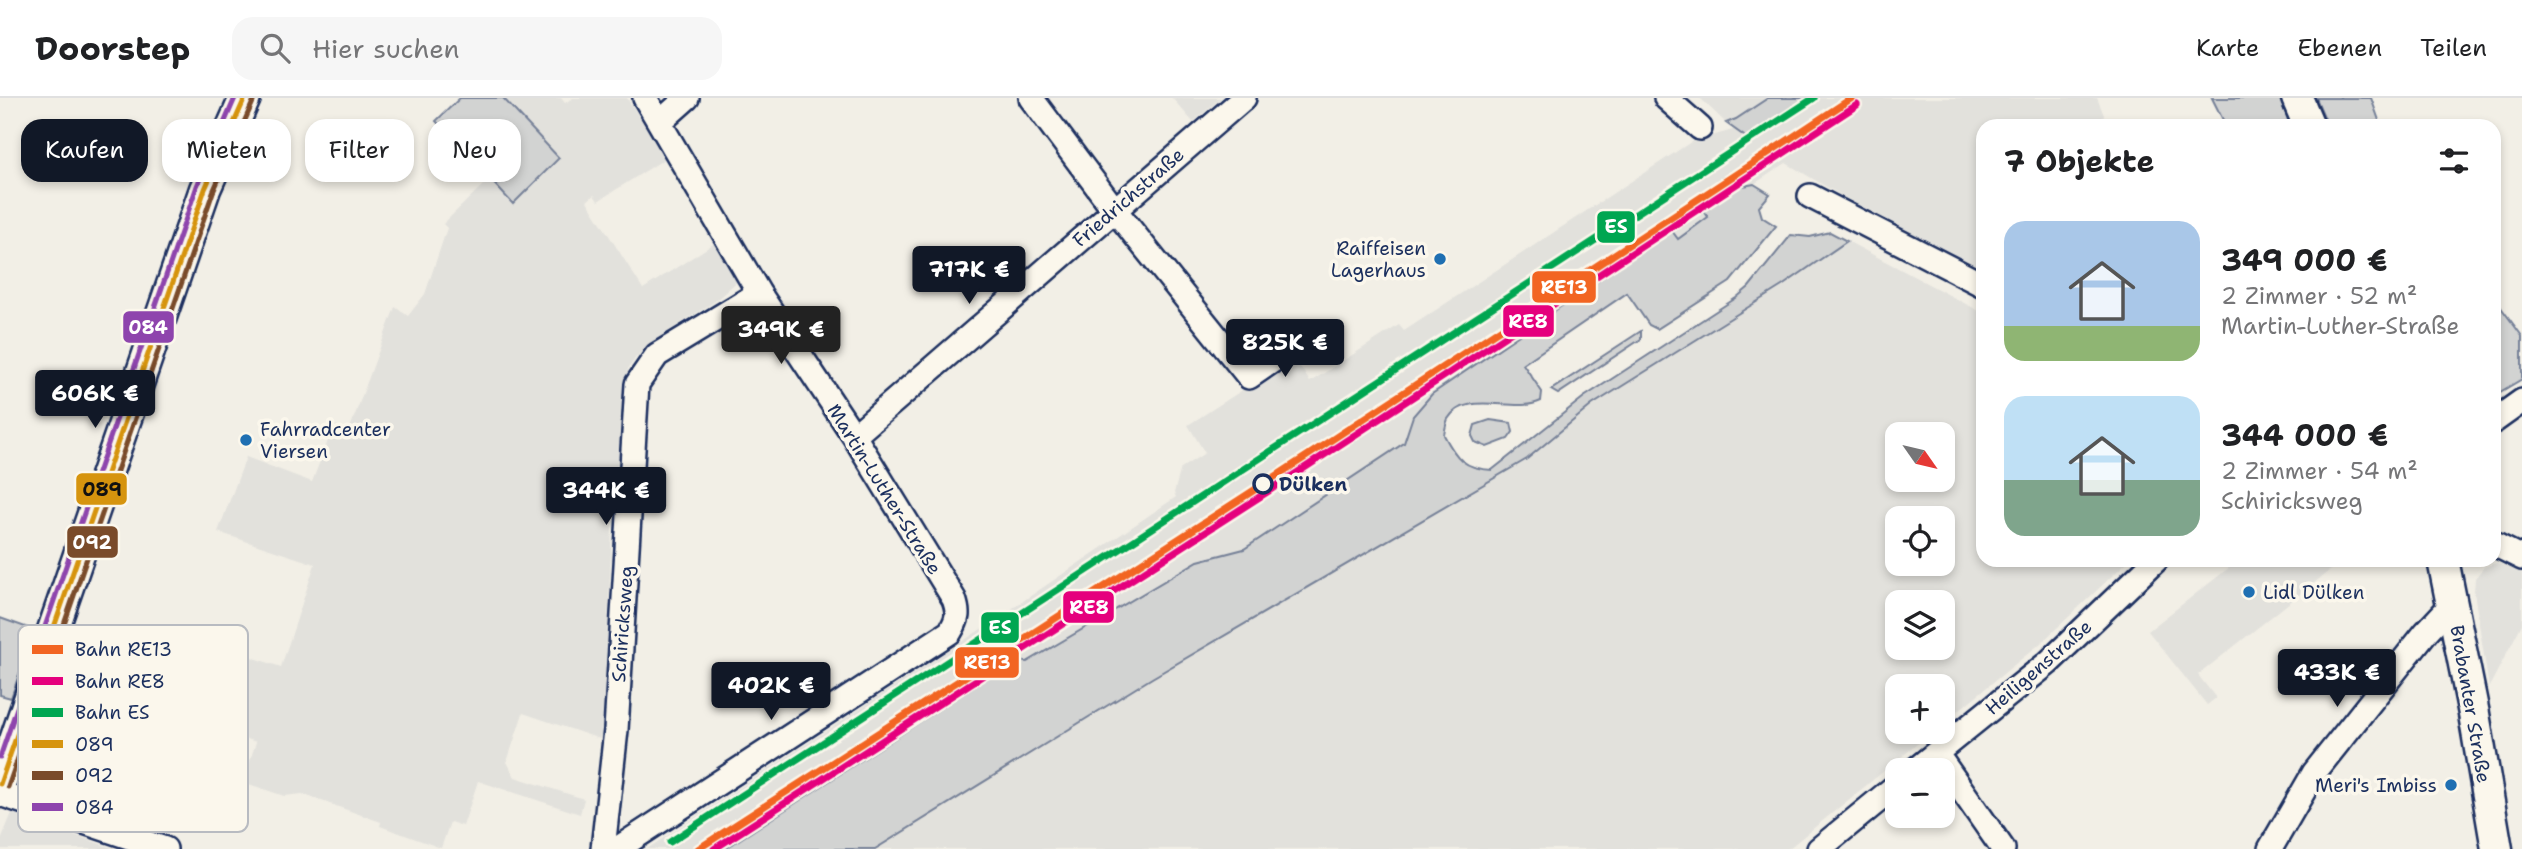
<!DOCTYPE html>
<html lang="de">
<head>
<meta charset="utf-8">
<style>
	body { margin:0; font-family:"Shantell Sans",sans-serif; background:#f6f6f6; color:#202124; height:100vh; display:flex; flex-direction:column; font-size:26px; white-space:nowrap }
	* { box-sizing:border-box; margin:0 }
	p { font-size:23px; color:#757577 }
	.icon { flex:none; width:38px; height:38px; fill:none; stroke:currentColor; stroke-width:2; stroke-linecap:round; stroke-linejoin:round }
	.map { position:relative; flex:1; overflow:hidden }
	.drawer { position:absolute; left:1976px; top:21px; width:525px; height:448px; display:flex; flex-direction:column; background:#fff; border-radius:21px; box-shadow:0 4px 10px #0003 }
	.drawer>* { flex:none }
	.guide { position:absolute; left:21px; top:21px; width:665px; height:63px; display:flex; gap:14px }
	.needle { width:46px; rotate:124deg }
	.buttons { position:absolute; left:1885px; top:324px; display:grid; gap:14px }
	.buttons a { display:grid; place-items:center; width:70px; height:70px; border-radius:14px; background:#fff; box-shadow:0 4px 10px #0003; font-size:35px }
	.price { position:absolute; translate:-50% -60px; padding:0 16px; border-radius:7px; background:#111827; color:#fff; font-size:23px; line-height:46px; filter:drop-shadow(0 2px 4px #0008) }
	.price::after { content:''; position:absolute; left:50%; top:42px; width:21px; height:16px; margin-left:-10px; background:inherit; clip-path:polygon(0 0,100% 0,50% 100%) }
	.price.on { background:#222; color:#fff }
	ul { padding:0; list-style:none }
	li { display:flex; align-items:center; gap:21px; height:175px; padding:0 28px }
	li span { display:grid; place-items:center; flex:none; width:196px; height:140px; border-radius:21px; color:#555 }
	li>.icon { margin-inline-start:auto }
	span .icon { width:84px; height:84px; fill:#fffc; stroke-width:1 }
	li b { font-size:30px }
	h2 { display:flex; justify-content:space-between; align-items:center; height:84px; padding:0 28px; font-size:30px }
	.pill { padding:0 24px; border-radius:21px; background:#fff; box-shadow:0 4px 10px #0003; font-size:24px; line-height:63px }
	.pill.on { background:#111827; color:#fff }
	header { display:flex; align-items:center; gap:42px; box-sizing:border-box; height:98px; padding:0 35px; background:#fff; border-bottom:2px solid #e0e0e0 }
	header strong { font-size:33px }
	nav { display:flex; gap:38px; margin-inline-start:auto; font-size:24px }
	.search { width:490px; height:63px; background:#f6f6f6; display:flex; align-items:center; gap:18px; box-sizing:border-box; padding:0 24px; border-radius:21px; color:#757577; font-size:26px }
	.map>svg:first-child { display:block }
	.built { fill:#e2e1dc; fill-rule:evenodd }
	.green { fill:#d2d3d2; stroke:#768198; stroke-width:2 }
	.lines { fill:none; stroke-linecap:round; stroke-linejoin:round }
	.minor-casing { stroke:#1b2f5e; stroke-width:28 }
	.major-casing { stroke:#1b2f5e; stroke-width:35 }
	.minor { stroke:#fbf7ec; stroke-width:23 }
	.major { stroke:#fbf7ec; stroke-width:30 }
	.bus-1-casing { stroke:#fbf7ec; stroke-width:10 }
	.bus-2-casing { stroke:#fbf7ec; stroke-width:10 }
	.bus-3-casing { stroke:#fbf7ec; stroke-width:10 }
	.bus-1 { stroke:#d6940e; stroke-width:5 }
	.bus-2 { stroke:#7a4b2a; stroke-width:5 }
	.bus-3 { stroke:#8e44ad; stroke-width:5 }
	.rail-1-casing { stroke:#fbf7ec; stroke-width:12 }
	.rail-2-casing { stroke:#fbf7ec; stroke-width:12 }
	.rail-3-casing { stroke:#fbf7ec; stroke-width:12 }
	.rail-1 { stroke:#f26522; stroke-width:7 }
	.rail-2 { stroke:#e5007d; stroke-width:7 }
	.rail-3 { stroke:#00a651; stroke-width:7 }
	.poi-dot { fill:#1f6fb2; stroke:#fbf7ec; stroke-width:2.5 }
	.stop-dot { fill:#fbf7ec; stroke:#1b2f5e; stroke-width:3.5 }
	.labels { text-anchor:middle; stroke-width:7; stroke-linejoin:round; paint-order:stroke }
	.street-label { font-size:19px; fill:#1b2f5e; stroke:#fbf7ec }
	.poi-label { font-size:19px; fill:#1b2f5e; stroke:#fbf7ec; text-anchor:end }
	.stop-label { font-size:19px; font-weight:bold; fill:#1b2f5e; stroke:#fbf7ec; text-anchor:start }
	.key { fill:#fbf7ec; stroke:#b8bbc1; stroke-width:2 }
	.key-label { font-size:19px; fill:#1b2f5e }
	.line-badge { stroke:#fbf7ec; stroke-width:2.5 }
	.badge-label { font-size:19px; text-anchor:middle; font-weight:bold; fill:#fff }
	.pale-badge-label { font-size:19px; text-anchor:middle; font-weight:bold; fill:#111 }
</style>
</head>
<body>
<header>
<strong>Doorstep</strong>
<div class="search"><svg class="icon" aria-label="search" viewBox="0 0 24 24"><circle cx="10" cy="10" r="6"/><path d="M15 15l6 6"/></svg>Hier suchen</div>
<nav><a>Karte</a><a>Ebenen</a><a>Teilen</a></nav>
</header>
<div class="map">
<svg width="2522" height="751" viewBox="0 0 2522 751">
	<rect width="100%" height="100%" fill="#f2efe6"/>
	<filter id="ink" filterUnits="userSpaceOnUse"><feTurbulence type="fractalNoise" baseFrequency=".0143" numOctaves="2"/><feDisplacementMap in="SourceGraphic" scale="14" xChannelSelector="R" yChannelSelector="G"/><feConvolveMatrix kernelMatrix="1 2 1 2 8 2 1 2 1" color-interpolation-filters="sRGB"/></filter>
	<g filter="url(#ink)">
		<path class="built" d="M503,0h58l4,5 8,-5h54l39,60 -68,43 -4,-6 -7,6 56,88 75,-48 23,37 -27,24 -58,37 -19,17 -9,13 -16,161 -9,210 -80,-27 -16,49 8,15 69,22 -4,15 -102,-33 -15,45 -13,-4 -9,26 -61,-22 1,-4 -79,-28 -18,2 -41,-14 13,-40 -57,-20 11,-31 -88,-30 -7,-6 3,-8 51,17 11,-31 101,34 34,-103 -97,-32 28,-75 66,25 22,-57 15,6 46,-124 13,9 17,-22 22,-66 -4,-4 46,-45 24,24 46,-45z
			M1172,0h49l-28,24z
			M1700,0h68l-32,21 -10,4z
			M1811,0h286l7,17 -2,11h-119v143l-141,-73 -56,-33 -32,21 -16,3 -34,22 5,8 -32,22 -6,-8 -239,163 -19,22 -9,27 -160,106 -46,12 -171,101 -14,-1 -288,188h-78l351,-231 178,-121 -2,-4 7,-25 24,-15 -17,-28 106,-68 16,25 89,-57 5,6 287,-189 45,-13 12,9z
			M1847,143l136,72v247h146l-88,83 -98,80 -1,-37h-45v46h35l-144,117h-913l277,-171 375,-219 64,-54 191,-119zM1897,336h45v46h-45zM1897,420h45v46h-45zM1897,504h45v46h-45z
			M2239,462h104l-145,115 18,23 -9,7 -59,-74z
			M2497,465l25,8v53l-33,63 -15,-95 1,-14 9,-11z
			M12,715l103,36h-115v-7z"/>
		<path class="green" d="M460,0h43l56,60 -46,46 -77,-83z
			M1768,0h43l-64,40 -21,-15 10,-4z
			M2212,0h68l10,28h-64z
			M2316,0h55l10,28h-53z
			M1754,86l16,10 -11,13 3,10 14,9 -46,56 -73,47 -8,-4 -22,-32 -104,71 19,28 -1,9c-25,13 -76,-12 -93,18 -2,4 -3,11 -4,16 12,23 20,34 48,35l92,-73 152,-99 13,-11 42,-52 19,2 20,-5 17,9 -65,45 -190,119 -65,54 -375,219 -277,171h-150l289,-188 13,1 171,-101 46,-12 160,-106 9,-27 19,-22 240,-163 6,8 30,-22 -5,-8 35,-22z
			M2494,200l28,38v43l-22,13h-6z
			M1641,233v8l-83,55 -7,-4z
			M1490,322l21,3 2,9 -5,7 -21,8 -12,-5 -3,-6 3,-11z
			M0,520l34,12 -23,68 -11,-3z"/>
		<g class="lines">
			<g class="minor-casing">
				<path id="minor" d="M1031,0l83,111 135,168 48,-33
					M1666,0l34,30
					M660,24l27,-24
					M1810,98l173,89
					M2494,323l28,-20
					M854,338l390,-338
					M2494,446l28,14
					M1936,655l67,96
					M1915,672l133,-107 108,-103
					M0,696l165,55
					M603,751l13,-119 21,-346 20,-29 102,-62
					M617,751l333,-217c8,-13 9,-19 4,-33l-100,-163 -95,-143 -114,-195
					M1819,751l78,-64
					M2270,751l44,-76 112,-141 26,-28"/>
			</g>
			<g class="major-casing">
				<path id="major" d="M2297,0l12,28
					M2443,462l31,154 23,135
					M0,686l205,-595 40,-91"/>
			</g>
			<use href="#minor" class="minor"/>
			<use href="#major" class="major"/>
			<g class="bus-1-casing">
				<path id="bus-1" d="M0,686l205,-595 40,-91"/>
			</g>
			<g class="bus-2-casing">
				<path id="bus-2" d="M8,689l205,-595 40,-90"/>
			</g>
			<g class="bus-3-casing">
				<path id="bus-3" d="M0,659l197,-571 38,-88"/>
			</g>
			<use href="#bus-1" class="bus-1"/>
			<use href="#bus-2" class="bus-2"/>
			<use href="#bus-3" class="bus-3"/>
			<g class="rail-1-casing">
				<path id="rail-1" d="M698,751l606,-391 548,-360"/>
			</g>
			<g class="rail-2-casing">
				<path id="rail-2" d="M714,751l595,-384 548,-360"/>
			</g>
			<g class="rail-3-casing">
				<path id="rail-3" d="M670,744l1144,-744"/>
			</g>
			<use href="#rail-1" class="rail-1"/>
			<use href="#rail-2" class="rail-2"/>
			<use href="#rail-3" class="rail-3"/>
		</g>
	</g>
	<g class="poi-dot">
		<circle cx="1440" cy="161" r="7"/>
		<circle cx="246" cy="342" r="7"/>
		<circle cx="2249" cy="494" r="7"/>
		<circle cx="2451" cy="687" r="7"/>
	</g>
	<circle class="stop-dot" cx="1263" cy="386" r="9"/>
	<g class="labels">
		<g class="street-label">
			<text transform="translate(1128 99) rotate(-41)" y="7">Friedrichstraße</text>
			<text transform="translate(885 391) rotate(58)" y="7">Martin-Luther-Straße</text>
			<text transform="translate(622 526) rotate(-86)" y="7">Schiricksweg</text>
			<text transform="translate(2038 569) rotate(-41)" y="7">Heiligenstraße</text>
			<text transform="translate(2471 606) rotate(80)" y="7">Brabanter Straße</text>
		</g>
		<g class="poi-label">
			<text x="1426" y="157">Raiffeisen<tspan x="1426" dy="22">Lagerhaus</tspan></text>
			<text x="260" y="338" text-anchor="start">Fahrradcenter<tspan x="260" dy="22">Viersen</tspan></text>
			<text x="2263" y="501" text-anchor="start">Lidl Dülken</text>
			<text x="2437" y="694">Meri's Imbiss</text>
		</g>
		<g class="stop-label">
			<text x="1279" y="393">Dülken</text>
		</g>
	</g>
	<rect x="18" y="527" width="230" height="207" rx="10" class="key"/>
	<rect x="32" y="547" width="31" height="9" fill="#f26522"/>
	<rect x="32" y="579" width="31" height="8" fill="#e5007d"/>
	<rect x="32" y="610" width="31" height="9" fill="#00a651"/>
	<rect x="32" y="642" width="31" height="8" fill="#d6940e"/>
	<rect x="32" y="673" width="31" height="9" fill="#7a4b2a"/>
	<rect x="32" y="705" width="31" height="8" fill="#8e44ad"/>
	<g class="key-label">
		<text x="75" y="558">Bahn RE13</text>
		<text x="75" y="590">Bahn RE8</text>
		<text x="75" y="621">Bahn ES</text>
		<text x="75" y="653">089</text>
		<text x="75" y="684">092</text>
		<text x="75" y="716">084</text>
	</g>
	<g class="line-badge">
		<rect x="1596" y="112" width="40" height="34" rx="7" fill="#00a651"/>
		<rect x="1531" y="172" width="66" height="34" rx="7" fill="#f26522"/>
		<rect x="1502" y="206" width="53" height="34" rx="7" fill="#e5007d"/>
		<rect x="122" y="212" width="53" height="34" rx="7" fill="#8e44ad"/>
		<rect x="75" y="374" width="53" height="34" rx="7" fill="#d6940e"/>
		<rect x="66" y="427" width="53" height="34" rx="7" fill="#7a4b2a"/>
		<rect x="1062" y="492" width="53" height="34" rx="7" fill="#e5007d"/>
		<rect x="980" y="513" width="40" height="33" rx="7" fill="#00a651"/>
		<rect x="954" y="548" width="66" height="33" rx="7" fill="#f26522"/>
	</g>
	<g class="badge-label">
		<text x="1616" y="135">ES</text>
		<text x="1564" y="196">RE13</text>
		<text x="1528" y="230">RE8</text>
		<text x="148" y="236">084</text>
		<text x="92" y="451">092</text>
		<text x="1089" y="516">RE8</text>
		<text x="1000" y="536">ES</text>
		<text x="987" y="571">RE13</text>
	</g>
	<g class="pale-badge-label">
		<text x="102" y="398">089</text>
	</g>
</svg>
<div class="buttons">
<a><svg class="needle" viewBox="-14 -14 28 28"><path d="M0-13l5 13h-10z" fill="#e53935"/><path d="M0 13l5-13h-10z" fill="#757577"/></svg></a>
<a><svg class="icon" aria-label="locate" viewBox="0 0 24 24"><circle cx="12" cy="12" r="6"/><path d="M12 2v4M12 18v4M2 12h4M18 12h4"/></svg></a>
<a><svg class="icon" aria-label="layers" viewBox="0 0 24 24"><path d="M12 4l9 5-9 5-9-5zM3 14l9 5 9-5"/></svg></a>
<a>+</a>
<a>−</a>
</div>
<b class="price" style="left:969px;top:208px">717K €</b>
<b class="price on" style="left:781px;top:268px">349K €</b>
<b class="price" style="left:1285px;top:281px">825K €</b>
<b class="price" style="left:95px;top:332px">606K €</b>
<b class="price" style="left:606px;top:429px">344K €</b>
<b class="price" style="left:2337px;top:611px">433K €</b>
<b class="price" style="left:771px;top:624px">402K €</b>
<div class="guide">
<a class="pill on">Kaufen</a>
<a class="pill">Mieten</a>
<a class="pill">Filter</a>
<a class="pill">Neu</a>
</div>
<section class="drawer">
<h2>7 Objekte<svg class="icon" aria-label="filters" viewBox="0 0 24 24"><path d="M4 7h16M4 17h16"/><circle cx="9" cy="7" r="2"/><circle cx="15" cy="17" r="2"/></svg></h2>
<ul>
<li><span style="background:linear-gradient(#a9c7e8 75%,#8fb573 0)"><svg class="icon" aria-label="home" viewBox="0 0 24 24"><path d="M3 11l9-7 9 7M6 9v11h12V9"/></svg></span><div><b>349 000 €</b><p>2 Zimmer · 52 m²</p><p>Martin-Luther-Straße</p></div></li>
<li><span style="background:linear-gradient(#bfe0f5 60%,#7fa58c 0)"><svg class="icon" aria-label="home" viewBox="0 0 24 24"><path d="M3 11l9-7 9 7M6 9v11h12V9"/></svg></span><div><b>344 000 €</b><p>2 Zimmer · 54 m²</p><p>Schiricksweg</p></div></li>
</ul>
</section>
</div>
</body>
</html>
